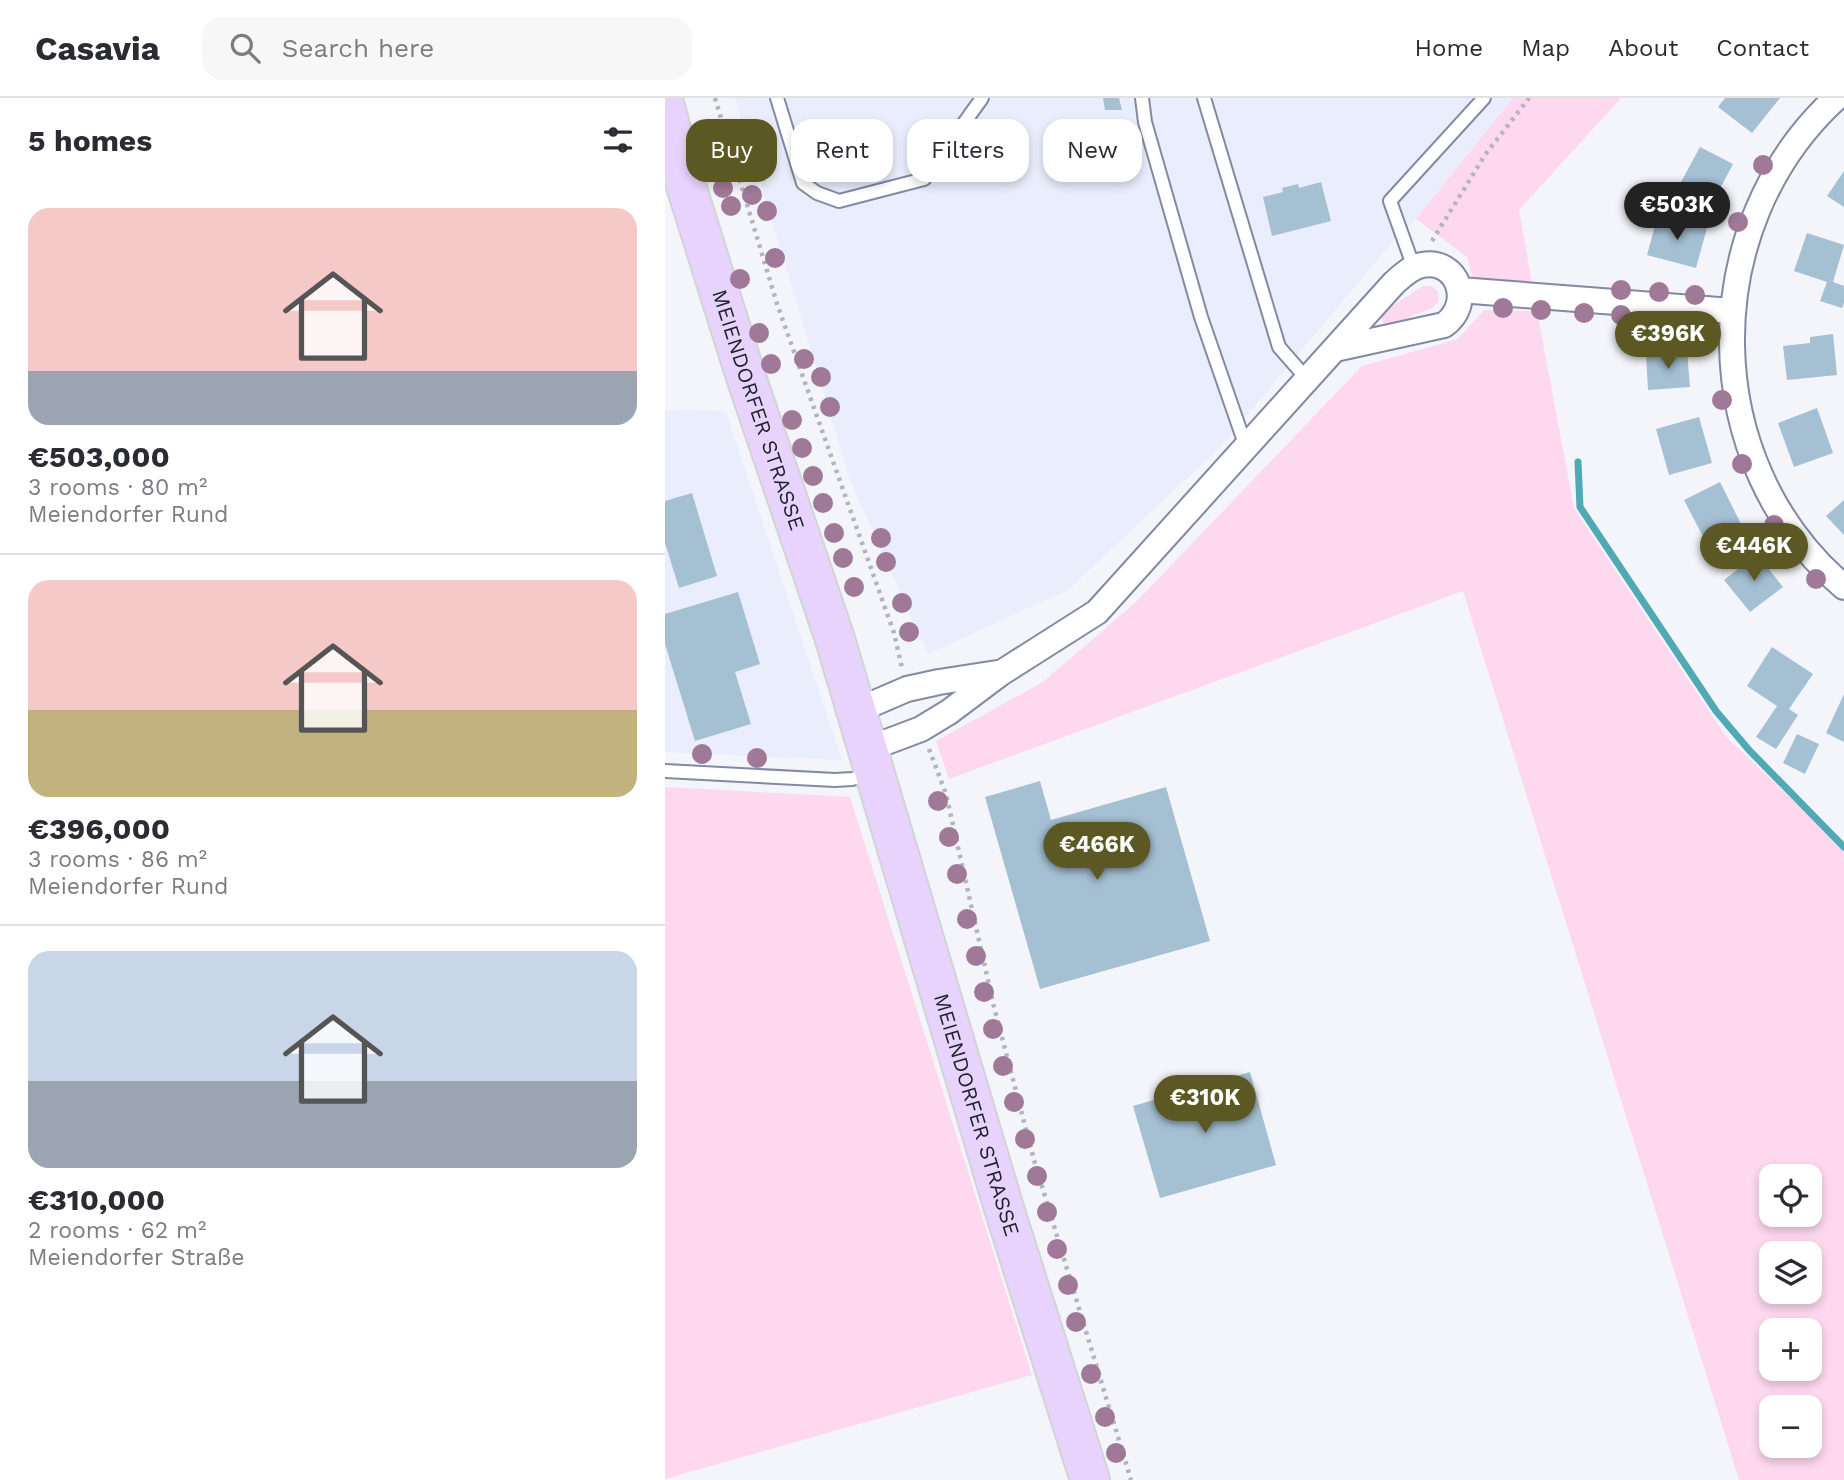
<!DOCTYPE html>
<html lang="en">
<head>
<meta charset="utf-8">
<style>
	body { margin:0; font-family:"Work Sans",sans-serif; background:#f7f7f7; color:#2b2b33; height:100vh; display:flex; flex-direction:column; font-size:26px; white-space:nowrap }
	* { box-sizing:border-box; margin:0 }
	p { font-size:23px; color:#7c7c81 }
	.icon { flex:none; width:38px; height:38px; fill:none; stroke:currentColor; stroke-width:2; stroke-linecap:round; stroke-linejoin:round }
	.map { position:relative; flex:1; overflow:hidden }
	.panel { display:flex; flex-direction:column; background:#fff; width:665px }
	.panel>* { flex:none }
	.top-card { position:absolute; left:21px; top:21px; width:665px; height:63px; display:flex; gap:14px }
	.tools { position:absolute; left:1094px; top:1066px; display:grid; gap:14px }
	.tools a { display:grid; place-items:center; width:63px; height:63px; border-radius:14px; background:#fff; box-shadow:0 4px 10px #0003; font-size:35px }
	.price { position:absolute; translate:-50% -60px; padding:0 16px; border-radius:24px; background:#5c5824; color:#fff; font-size:23px; line-height:46px; filter:drop-shadow(0 2px 4px #0008) }
	.price::after { content:''; position:absolute; left:50%; top:42px; width:21px; height:16px; margin-left:-10px; background:inherit; clip-path:polygon(0 0,100% 0,50% 100%) }
	.price.selected { background:#222; color:#fff }
	ul { padding:0; list-style:none }
	li { display:grid; align-content:center; gap:14px; height:371px; padding:0 28px }
	li+li { border-top:2px solid #e1e1e2 }
	li span { display:grid; place-items:center; height:217px; border-radius:21px; color:#555 }
	li>.icon { margin-inline-start:auto }
	span .icon { width:126px; height:126px; fill:#fffc; stroke-width:1 }
	li b { font-size:30px }
	h2 { display:flex; justify-content:space-between; align-items:center; height:84px; padding:0 28px; font-size:30px }
	.pill { padding:0 24px; border-radius:21px; background:#fff; box-shadow:0 4px 10px #0003; font-size:24px; line-height:63px }
	.pill.selected { background:#5c5824; color:#fff }
	header { display:flex; align-items:center; gap:42px; box-sizing:border-box; height:98px; padding:0 35px; background:#fff; border-bottom:2px solid #e1e1e2 }
	header strong { font-size:33px }
	nav { display:flex; gap:38px; margin-inline-start:auto; font-size:24px }
	.search { width:490px; height:63px; background:#f7f7f7; display:flex; align-items:center; gap:18px; box-sizing:border-box; padding:0 24px; border-radius:21px; color:#7c7c81; font-size:26px }
	main { display:flex; flex:1; min-height:0 }
	.map>svg:first-child { display:block }
	.built { fill:#e9edfc }
	.green { fill:#fdd8ee; fill-rule:evenodd }
	.lines { fill:none; stroke-linecap:round; stroke-linejoin:round }
	.stream { stroke:#4faab6; stroke-width:7 }
	.building { fill:#a5c0d3 }
	.lane-casing { stroke:#8289a3; stroke-width:16 }
	.street-casing { stroke:#8289a3; stroke-width:28 }
	.primary-casing { stroke:#d2d3d5; stroke-width:42 }
	.path { stroke:#b3b5bc; stroke-width:4.5; stroke-dasharray:3.5 5; stroke-linecap:butt }
	.lane { stroke:#fff; stroke-width:12 }
	.street { stroke:#fff; stroke-width:24 }
	.primary { stroke:#e8d3fc; stroke-width:38 }
	.tree { fill:#9f7997 }
	.labels { text-anchor:middle; stroke-width:5; stroke-linejoin:round; paint-order:stroke }
	.street-label { font-size:21px; fill:#1e212b; stroke:#fff }
</style>
</head>
<body>
<header>
<strong>Casavia</strong>
<div class="search"><svg class="icon" aria-label="search" viewBox="0 0 24 24"><circle cx="10" cy="10" r="6"/><path d="M15 15l6 6"/></svg>Search here</div>
<nav><a>Home</a><a>Map</a><a>About</a><a>Contact</a></nav>
</header>
<main>
<section class="panel">
<h2>5 homes<svg class="icon" aria-label="filters" viewBox="0 0 24 24"><path d="M4 7h16M4 17h16"/><circle cx="9" cy="7" r="2"/><circle cx="15" cy="17" r="2"/></svg></h2>
<ul>
<li><span style="background:linear-gradient(#f6c9c9 75%,#9aa5b1 0)"><svg class="icon" aria-label="home" viewBox="0 0 24 24"><path d="M3 11l9-7 9 7M6 9v11h12V9"/></svg></span><div><b>€503,000</b><p>3 rooms · 80 m²</p><p>Meiendorfer Rund</p></div></li>
<li><span style="background:linear-gradient(#f6c9c9 60%,#c2b280 0)"><svg class="icon" aria-label="home" viewBox="0 0 24 24"><path d="M3 11l9-7 9 7M6 9v11h12V9"/></svg></span><div><b>€396,000</b><p>3 rooms · 86 m²</p><p>Meiendorfer Rund</p></div></li>
<li><span style="background:linear-gradient(#c9d6e8 60%,#9aa5b1 0)"><svg class="icon" aria-label="home" viewBox="0 0 24 24"><path d="M3 11l9-7 9 7M6 9v11h12V9"/></svg></span><div><b>€310,000</b><p>2 rooms · 62 m²</p><p>Meiendorfer Straße</p></div></li>
</ul>
</section>
<div class="map">
<svg width="1179" height="1382" viewBox="0 0 1179 1382">
	<rect width="100%" height="100%" fill="#f3f5fa"/>
	<path class="built" d="M70,0h778l-97,121 -23,22 -171,204 -154,145 -140,64 -78,-174z
		M0,312l61,1 116,349 -177,-8z"/>
	<path class="green" d="M848,0h108l-102,112 13,73 -59,-4 -6,-22 -51,-38z
		M758,188h9l6,6 1,9 -7,7 -41,17h-5l-4,-4 -1,-5 4,-5z
		M819,212l53,1 37,197 153,230 117,110v632h-105l-276,-889 -514,188 -13,-38 107,-59 93,-80 226,-236 96,-27zM1106,1078h38v38h-38zM1106,1155h38v39h-38zM1144,1232v38h-38v-38zM1106,1309h38v39h-38z
		M0,689l185,10 182,578 -367,104z"/>
	<g class="lines">
		<path class="stream" d="M913,364l2,45 136,204 33,39 95,97"/>
	</g>
	<path class="building" d="M438,0h16l3,12h-17z
		M1060,0h55l-28,35 -34,-26z
		M1035,49l33,17 -19,36 -33,-18z
		M1179,73v36l-17,-11z
		M656,84l10,39 -59,15 -9,-39 20,-5 -1,-4 16,-4 1,4z
		M993,117l49,13 -11,40 -49,-13z
		M1142,135l37,12 -11,37 11,4v17l-2,5 -22,-7 7,-19 -33,-11z
		M1168,236l4,41 -50,5 -4,-34 27,-3v-6z
		M1022,253l3,36 -42,3 -2,-36z
		M1152,310l16,45 -39,14 -16,-44z
		M1034,319l13,46 -43,12 -13,-46z
		M1055,384l25,50 -35,18 -26,-50z
		M27,395l25,83 -38,12 -14,-45v-42z
		M1179,402v35l-18,-19z
		M1092,456l26,33 -33,25 -26,-32z
		M73,494l22,72 -25,8 16,52 -56,17 -30,-97v-30z
		M1107,549l41,27 -24,35 9,6 -22,34 -20,-12 21,-31 -30,-20z
		M1179,596v48l-18,-9z
		M1132,636l22,10 -14,30 -22,-11z
		M375,683l11,39 115,-33 44,154 -170,48 -55,-192z
		M585,974l26,93 -116,33 -27,-92z"/>
	<g class="lines">
		<g class="lane-casing">
			<path id="lane" d="M112,0l26,85 14,10 22,8 85,-22 58,-81
				M477,0l3,24 56,195 45,130
				M539,0l75,249 28,32
				M749,170l-24,-67 94,-103
				M0,673l170,9 17,-1 20,-5"/>
		</g>
		<g class="street-casing">
			<path id="street" d="M1171,0c-141,129 -139,365 8,489
				M795,192l272,21
				M191,613l51,-22 32,-7 58,-9
				M203,651l53,-20 28,-17 52,-39 96,-61 297,-329c8,-7 17,-16 28,-18 36,-7 52,39 22,60l-109,24"/>
		</g>
		<g class="primary-casing">
			<g id="primary">
				<path id="s1" d="M0,9l22,82 58,185 89,262 169,569 87,275"/>
			</g>
		</g>
		<path class="path" d="M50,0l62,206 117,329 8,35
			M767,143l53,-86 44,-57
			M264,651l17,45 48,213 40,153 97,320"/>
		<use href="#lane" class="lane"/>
		<use href="#street" class="street"/>
		<use href="#primary" class="primary"/>
	</g>
	<g class="tree">
		<circle cx="38" cy="37" r="10"/>
		<circle cx="1098" cy="67" r="10"/>
		<circle cx="58" cy="90" r="10"/>
		<circle cx="87" cy="97" r="10"/>
		<circle cx="66" cy="108" r="10"/>
		<circle cx="102" cy="113" r="10"/>
		<circle cx="1073" cy="124" r="10"/>
		<circle cx="110" cy="160" r="10"/>
		<circle cx="75" cy="181" r="10"/>
		<circle cx="956" cy="192" r="10"/>
		<circle cx="994" cy="194" r="10"/>
		<circle cx="1030" cy="197" r="10"/>
		<circle cx="838" cy="210" r="10"/>
		<circle cx="876" cy="212" r="10"/>
		<circle cx="919" cy="215" r="10"/>
		<circle cx="956" cy="217" r="10"/>
		<circle cx="94" cy="235" r="10"/>
		<circle cx="139" cy="261" r="10"/>
		<circle cx="106" cy="266" r="10"/>
		<circle cx="156" cy="279" r="10"/>
		<circle cx="1057" cy="302" r="10"/>
		<circle cx="165" cy="309" r="10"/>
		<circle cx="127" cy="322" r="10"/>
		<circle cx="137" cy="350" r="10"/>
		<circle cx="1077" cy="366" r="10"/>
		<circle cx="148" cy="378" r="10"/>
		<circle cx="158" cy="405" r="10"/>
		<circle cx="1109" cy="427" r="10"/>
		<circle cx="169" cy="435" r="10"/>
		<circle cx="216" cy="440" r="10"/>
		<circle cx="178" cy="460" r="10"/>
		<circle cx="221" cy="464" r="10"/>
		<circle cx="1151" cy="481" r="10"/>
		<circle cx="189" cy="489" r="10"/>
		<circle cx="237" cy="505" r="10"/>
		<circle cx="244" cy="534" r="10"/>
		<circle cx="37" cy="656" r="10"/>
		<circle cx="92" cy="660" r="10"/>
		<circle cx="273" cy="703" r="10"/>
		<circle cx="284" cy="739" r="10"/>
		<circle cx="292" cy="776" r="10"/>
		<circle cx="302" cy="821" r="10"/>
		<circle cx="311" cy="858" r="10"/>
		<circle cx="319" cy="894" r="10"/>
		<circle cx="328" cy="931" r="10"/>
		<circle cx="338" cy="968" r="10"/>
		<circle cx="349" cy="1004" r="10"/>
		<circle cx="360" cy="1041" r="10"/>
		<circle cx="372" cy="1078" r="10"/>
		<circle cx="382" cy="1114" r="10"/>
		<circle cx="392" cy="1151" r="10"/>
		<circle cx="403" cy="1187" r="10"/>
		<circle cx="411" cy="1224" r="10"/>
		<circle cx="426" cy="1276" r="10"/>
		<circle cx="440" cy="1319" r="10"/>
		<circle cx="451" cy="1355" r="10"/>
	</g>
	<g class="labels">
		<g class="street-label">
			<text dy="7" stroke="none"><textPath href="#s1" startOffset="317">MEIENDORFER STRASSE</textPath></text>
			<text dy="7" stroke="none"><textPath href="#s1" startOffset="1055">MEIENDORFER STRASSE</textPath></text>
		</g>
	</g>
</svg>
<div class="tools">
<a><svg class="icon" aria-label="locate" viewBox="0 0 24 24"><circle cx="12" cy="12" r="6"/><path d="M12 2v4M12 18v4M2 12h4M18 12h4"/></svg></a>
<a><svg class="icon" aria-label="layers" viewBox="0 0 24 24"><path d="M12 4l9 5-9 5-9-5zM3 14l9 5 9-5"/></svg></a>
<a>+</a>
<a>−</a>
</div>
<b class="price selected" style="left:1012px;top:144px">€503K</b>
<b class="price" style="left:1003px;top:273px">€396K</b>
<b class="price" style="left:1089px;top:485px">€446K</b>
<b class="price" style="left:432px;top:784px">€466K</b>
<b class="price" style="left:540px;top:1037px">€310K</b>
<div class="top-card">
<a class="pill selected">Buy</a>
<a class="pill">Rent</a>
<a class="pill">Filters</a>
<a class="pill">New</a>
</div>
</div>
</main>
</body>
</html>
